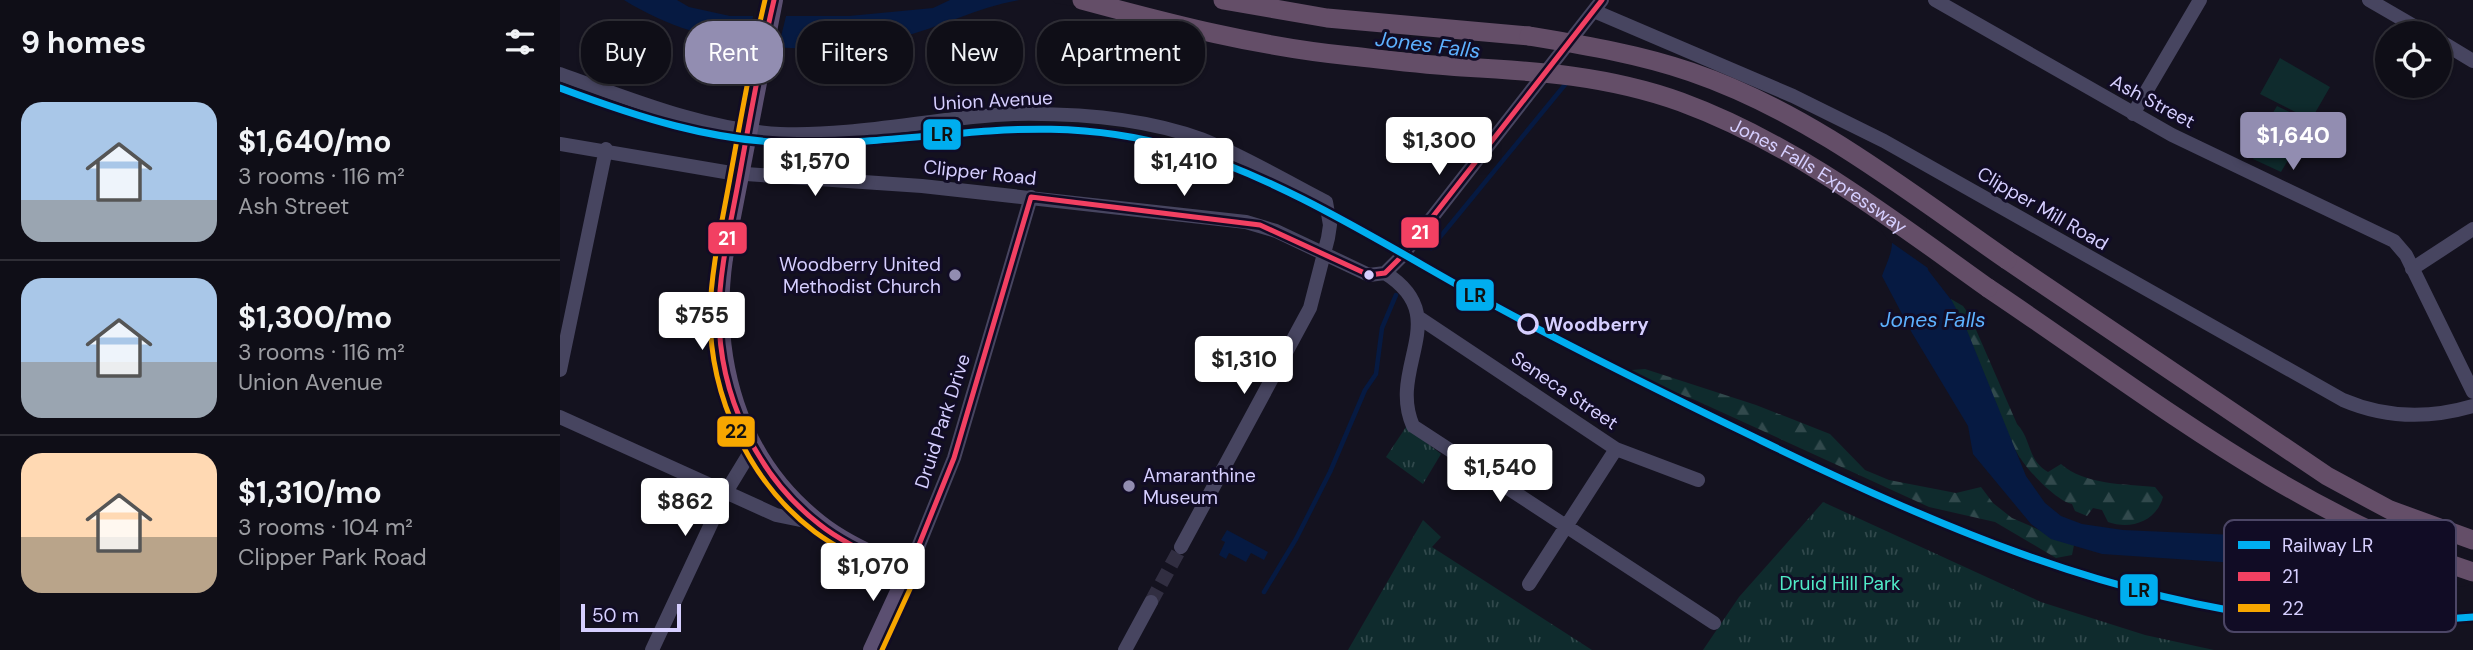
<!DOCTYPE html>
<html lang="en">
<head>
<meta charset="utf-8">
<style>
	body { margin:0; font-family:"DM Sans",sans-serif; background:#181720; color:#f1f3f6; height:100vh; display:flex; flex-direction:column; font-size:26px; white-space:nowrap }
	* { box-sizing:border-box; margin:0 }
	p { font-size:23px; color:#9b9ca1 }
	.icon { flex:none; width:38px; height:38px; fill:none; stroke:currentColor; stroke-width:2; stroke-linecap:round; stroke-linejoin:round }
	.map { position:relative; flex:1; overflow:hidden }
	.sheet { display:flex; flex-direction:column; background:#0f0e17; width:560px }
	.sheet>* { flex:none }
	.banner { position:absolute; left:21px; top:21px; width:665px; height:63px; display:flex; gap:14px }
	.tools { position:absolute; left:1815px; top:21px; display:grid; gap:14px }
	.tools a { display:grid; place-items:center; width:77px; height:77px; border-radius:50%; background:#0f0e17; box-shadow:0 2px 5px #0004,0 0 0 2px #2f2e36; font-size:35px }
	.scale { position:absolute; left:21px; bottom:18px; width:100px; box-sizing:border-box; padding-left:7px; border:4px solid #d6cfff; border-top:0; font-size:19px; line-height:24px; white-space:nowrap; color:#d6cfff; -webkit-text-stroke:5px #110c25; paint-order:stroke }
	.price { position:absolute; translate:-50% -60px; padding:0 16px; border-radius:7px; background:#fff; color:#222; font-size:23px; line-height:46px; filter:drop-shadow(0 2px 4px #0008) }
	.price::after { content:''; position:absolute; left:50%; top:42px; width:21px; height:16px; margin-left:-10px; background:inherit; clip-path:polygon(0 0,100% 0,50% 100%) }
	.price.on { background:#928db1; color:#fff }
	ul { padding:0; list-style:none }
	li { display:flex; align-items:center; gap:21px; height:175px; padding:0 21px }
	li+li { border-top:2px solid #2f2e36 }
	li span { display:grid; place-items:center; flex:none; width:196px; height:140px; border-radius:21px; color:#555 }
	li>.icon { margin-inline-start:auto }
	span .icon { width:84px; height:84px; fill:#fffc; stroke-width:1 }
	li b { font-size:30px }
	h2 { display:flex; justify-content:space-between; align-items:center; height:84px; padding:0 21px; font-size:30px }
	.tag { padding:0 24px; border-radius:28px; background:#0f0e17; box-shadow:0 2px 5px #0004,0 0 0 2px #2f2e36; font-size:24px; line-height:63px }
	.tag.on { background:#928db1; color:#fff }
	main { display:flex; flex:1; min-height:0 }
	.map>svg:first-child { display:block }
	.forest { fill:url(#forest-firs) }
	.park { fill:url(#park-tufts) }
	.garden { fill:#0f2b2d }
	.water { fill:#061a42 }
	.pier { fill:#14121f }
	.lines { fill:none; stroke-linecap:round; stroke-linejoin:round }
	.stream { stroke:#061a42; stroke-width:4.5 }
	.minor-tunnel { stroke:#312e41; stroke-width:14; stroke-dasharray:14 7; stroke-linecap:butt }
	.minor { stroke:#474560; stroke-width:14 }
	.major { stroke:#5b4f71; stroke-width:18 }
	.highway { stroke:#644e68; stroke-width:19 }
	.major-bridge { stroke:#5b4f71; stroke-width:18 }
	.highway-bridge { stroke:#644e68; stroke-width:19 }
	.bus-1-casing { stroke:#110c25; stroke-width:10 }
	.bus-2-casing { stroke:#110c25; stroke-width:10 }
	.bus-1 { stroke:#f24062; stroke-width:5 }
	.bus-2 { stroke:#f7a600; stroke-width:5 }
	.rail-1-casing { stroke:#110c25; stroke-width:12 }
	.rail-1 { stroke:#00aeef; stroke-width:7 }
	.poi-dot { fill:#928db1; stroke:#110c25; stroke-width:2.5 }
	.bus-dot { fill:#d6cfff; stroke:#110c25; stroke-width:2.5 }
	.stop-dot { fill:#110c25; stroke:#d6cfff; stroke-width:3.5 }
	.labels { text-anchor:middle; stroke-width:6; stroke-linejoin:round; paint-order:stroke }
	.street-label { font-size:19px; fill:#d6cfff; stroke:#110c25 }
	.poi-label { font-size:19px; fill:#d6cfff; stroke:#110c25; text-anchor:end }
	.stop-label { font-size:19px; font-weight:bold; fill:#d6cfff; stroke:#110c25; text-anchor:start }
	.park-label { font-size:19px; fill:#50ebc7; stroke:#110c25 }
	.water-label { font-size:21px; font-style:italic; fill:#5db1ff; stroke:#110c25 }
	.key { fill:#110c25; stroke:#4c4666; stroke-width:2 }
	.key-label { font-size:19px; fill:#d6cfff }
	.line-badge { stroke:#110c25; stroke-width:2.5 }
	.badge-label { font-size:19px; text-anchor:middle; font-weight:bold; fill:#fff }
	.pale-badge-label { font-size:19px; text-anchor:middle; font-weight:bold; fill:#111 }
</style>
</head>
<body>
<main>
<section class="sheet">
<h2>9 homes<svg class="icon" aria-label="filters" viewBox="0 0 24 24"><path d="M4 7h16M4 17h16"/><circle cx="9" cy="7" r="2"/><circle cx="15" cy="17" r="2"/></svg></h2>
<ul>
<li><span style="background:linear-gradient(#a9c7e8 70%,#9aa5b1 0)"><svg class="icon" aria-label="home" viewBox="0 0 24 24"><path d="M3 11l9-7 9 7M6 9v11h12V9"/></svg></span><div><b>$1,640/mo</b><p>3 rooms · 116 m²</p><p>Ash Street</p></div></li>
<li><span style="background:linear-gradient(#a9c7e8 60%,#9aa5b1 0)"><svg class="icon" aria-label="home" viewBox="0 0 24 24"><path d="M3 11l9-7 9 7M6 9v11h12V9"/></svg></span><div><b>$1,300/mo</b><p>3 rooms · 116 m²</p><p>Union Avenue</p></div></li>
<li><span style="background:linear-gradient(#ffd9b3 60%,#b9a48a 0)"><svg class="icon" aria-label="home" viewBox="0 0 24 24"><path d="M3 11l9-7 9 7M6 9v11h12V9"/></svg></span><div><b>$1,310/mo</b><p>3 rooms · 104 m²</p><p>Clipper Park Road</p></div></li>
</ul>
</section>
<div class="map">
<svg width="1913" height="650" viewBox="0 0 1913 650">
	<defs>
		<pattern id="forest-firs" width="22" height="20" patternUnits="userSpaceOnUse" patternTransform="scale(1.75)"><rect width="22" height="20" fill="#0f2b2d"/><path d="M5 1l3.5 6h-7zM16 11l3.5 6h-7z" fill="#31494c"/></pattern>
		<pattern id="park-tufts" width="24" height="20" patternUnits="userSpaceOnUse" patternTransform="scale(1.75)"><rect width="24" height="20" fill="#0f2b2d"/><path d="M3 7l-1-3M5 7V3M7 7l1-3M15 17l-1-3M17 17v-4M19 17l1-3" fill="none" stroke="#31494c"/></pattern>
	</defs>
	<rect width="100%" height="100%" fill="#14121f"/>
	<path class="forest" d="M1391,299l12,7 7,10 47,108c15,16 10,36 31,48l13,-8c24,21 63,20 94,23l8,10c-7,25 -33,33 -55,25l-6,-12 -9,-2 -6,8 -12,-5 -3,-7c-14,-2 -43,-32 -51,-45 -12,-17 -73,-150 -70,-160z
		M1085,369l111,36 74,29 35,36 24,10 67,13 25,-6 12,16 19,15 62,27 -2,10 -16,3 -61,-36 -66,-15 -234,-107 -61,-24 -2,-6z"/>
	<path class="park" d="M846,427l35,27 -18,30 -37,-27z
		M1263,502l218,100 104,33 69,15h-511l36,-53z
		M863,520l18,17 -9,10 160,103h-244z"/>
	<path class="garden" d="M1720,58l50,29 -19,33 -51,-26z
		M1717,106l33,16 -29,50 -28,-13 15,-26 -5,-4z"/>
	<path class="water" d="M64,0h53l12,7 41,9h119l84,-8 17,-8h70c-42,7 -81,28 -122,38 -88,21 -196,11 -274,-38z
		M496,0h176l134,31 212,20 120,28 105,50 55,33 55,40 10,13 5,55 24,31 14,27 60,148 19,27 16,13 21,8 41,6 134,6 133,21 63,-2 20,-5v31l-25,5h-86l-96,-21 -164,-11 -51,-15 -20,-15 -58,-70 -5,-28 -56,-93 -30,-57c4,-12 13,-28 9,-40 -22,-56 -241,-145 -301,-159 -36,-7 -70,-4 -106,-5 -50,-3 -104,-4 -153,-14 -93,-17 -182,-45 -275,-58z
		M667,530l41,22 -4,8 -13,-7 -5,9 -17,-9 -3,6 -7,-4 6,-13 -4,-2z"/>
	<path class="pier" d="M492,0h194l390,59 168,67 122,88 2,44 7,15 -47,-33 -16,-23 -50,-36 -73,-39 -101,-44 -480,-75 -113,-20z
		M194,12h33l-9,37 -31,-3z
		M1913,547v37l-13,3 -92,-37 23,4 62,-3z"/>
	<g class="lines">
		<path class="stream" d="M871,248l137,-167
			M704,592l32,-53 34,-67 35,-82 11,-16 6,-46 14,-33
			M1697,615l2,-19 16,-31"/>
		<path class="minor-tunnel" d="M591,602l30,-55"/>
		<path class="minor" d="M1375,0l237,135 222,106 12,14 67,137
			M1809,0l57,33
			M1034,11l199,85 91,45 459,259c42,18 86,19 130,6
			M1880,41l33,20
			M0,74c70,25 145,56 220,60 78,3 156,-17 234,-20 60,-1 130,4 187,25 43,17 84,42 125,63l4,23 -2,13 -18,70 -129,239
			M1573,114l67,-114
			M0,144l171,29 191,13 324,36 30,9 93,44 16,-2 17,-17 200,-256
			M1852,269l61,-40
			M825,273c70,44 2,94 28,153l301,197
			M858,317l198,132 82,31
			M0,370l46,-221
			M0,417l216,98 44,9
			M348,572l46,-114 77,-261
			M969,584l87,-135
			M92,650l74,-158 28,-46
			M565,650l26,-48"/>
		<path class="major" d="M164,258c-14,100 13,201 95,265 26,21 60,34 89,49l-36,78"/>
		<path class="highway" d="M663,0l104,18 202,18
			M1447,260l320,216 63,34 83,30
			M1428,288c154,103 307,226 485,284"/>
		<path class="major-bridge" d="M164,258l50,-258"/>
		<g class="highway-bridge">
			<path id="s1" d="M522,0c89,24 177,47 269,56 37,4 74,9 111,11 75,4 147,9 219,35 114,42 209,116 307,186"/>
			<path d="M969,36c54,9 110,18 162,36 117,40 215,118 316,188"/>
		</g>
		<g class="bus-1-casing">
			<path id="bus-1" d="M214,0c-14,59 -24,118 -35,178 -8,45 -20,91 -20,137 0,79 37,160 100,209 26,21 59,33 89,48l46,-114 77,-261 229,28 109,50 16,-2 17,-17 200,-256"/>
		</g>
		<g class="bus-2-casing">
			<path id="bus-2" d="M205,0c-14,59 -24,118 -35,178 -8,45 -19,90 -20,136 0,83 39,168 105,218 27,20 59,33 89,48
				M322,650l34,-74"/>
		</g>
		<use href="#bus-1" class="bus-1"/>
		<use href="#bus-2" class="bus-2"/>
		<g class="rail-1-casing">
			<path id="rail-1" d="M0,88c77,29 153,54 237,55 137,2 244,-36 384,6 108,32 218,105 318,159 86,47 175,90 263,133 168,82 341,157 528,178 61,7 122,3 183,-2"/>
		</g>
		<use href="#rail-1" class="rail-1"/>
	</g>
	<g class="poi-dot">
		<circle cx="395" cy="275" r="7"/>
		<circle cx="569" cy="486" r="7"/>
	</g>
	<circle class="bus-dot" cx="809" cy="275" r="6"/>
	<circle class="stop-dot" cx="968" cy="324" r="9"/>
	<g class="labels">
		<g class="street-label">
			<text transform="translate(433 100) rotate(-3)" y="7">Union Avenue</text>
			<text transform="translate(1593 101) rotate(28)" y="7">Ash Street</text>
			<text transform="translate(420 172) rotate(6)" y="7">Clipper Road</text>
			<text dy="7" stroke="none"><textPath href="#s1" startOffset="766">Jones Falls Expressway</textPath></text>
			<text transform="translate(1483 208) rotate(30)" y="7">Clipper Mill Road</text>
			<text transform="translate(1005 390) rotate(34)" y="7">Seneca Street</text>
			<text transform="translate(382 421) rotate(-72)" y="7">Druid Park Drive</text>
		</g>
		<g class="poi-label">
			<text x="381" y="271">Woodberry United<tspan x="381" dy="22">Methodist Church</tspan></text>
			<text x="583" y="482" text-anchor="start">Amaranthine<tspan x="583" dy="22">Museum</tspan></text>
		</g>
		<g class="stop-label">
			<text x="984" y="331">Woodberry</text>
		</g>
		<g class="park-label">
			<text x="1280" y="590">Druid Hill Park</text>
		</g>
		<g class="water-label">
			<text transform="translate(868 45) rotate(7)" y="7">Jones Falls</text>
			<text x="1373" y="327">Jones Falls</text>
		</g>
	</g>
	<rect x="1664" y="520" width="232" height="112" rx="10" class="key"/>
	<rect x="1678" y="541" width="32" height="8" fill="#00aeef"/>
	<rect x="1678" y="572" width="32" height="9" fill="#f24062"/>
	<rect x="1678" y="604" width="32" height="8" fill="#f7a600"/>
	<g class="key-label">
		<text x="1722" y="552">Railway LR</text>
		<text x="1722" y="583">21</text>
		<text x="1722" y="615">22</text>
	</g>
	<g class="line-badge">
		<rect x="362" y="118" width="40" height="33" rx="7" fill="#00aeef"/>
		<rect x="840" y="216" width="40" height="33" rx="7" fill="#f24062"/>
		<rect x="147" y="221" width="41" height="34" rx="7" fill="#f24062"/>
		<rect x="895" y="278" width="40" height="34" rx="7" fill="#00aeef"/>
		<rect x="156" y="415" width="40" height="33" rx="7" fill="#f7a600"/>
		<rect x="1559" y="573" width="40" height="34" rx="7" fill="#00aeef"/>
	</g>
	<g class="badge-label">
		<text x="860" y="239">21</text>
		<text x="167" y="245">21</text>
	</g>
	<g class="pale-badge-label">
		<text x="382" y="141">LR</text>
		<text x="915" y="302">LR</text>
		<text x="176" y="438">22</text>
		<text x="1579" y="597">LR</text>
	</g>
</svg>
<div class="tools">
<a><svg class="icon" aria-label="locate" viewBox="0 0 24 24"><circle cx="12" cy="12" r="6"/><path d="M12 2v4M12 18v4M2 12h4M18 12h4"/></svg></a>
</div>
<div class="scale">50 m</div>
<b class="price on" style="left:1733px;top:172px">$1,640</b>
<b class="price" style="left:879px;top:177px">$1,300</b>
<b class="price" style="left:255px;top:198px">$1,570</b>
<b class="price" style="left:624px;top:198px">$1,410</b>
<b class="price" style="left:142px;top:352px">$755</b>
<b class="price" style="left:684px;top:396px">$1,310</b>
<b class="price" style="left:940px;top:504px">$1,540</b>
<b class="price" style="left:125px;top:538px">$862</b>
<b class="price" style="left:313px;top:603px">$1,070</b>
<div class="banner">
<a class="tag">Buy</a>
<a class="tag on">Rent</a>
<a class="tag">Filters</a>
<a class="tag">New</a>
<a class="tag">Apartment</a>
</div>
</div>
</main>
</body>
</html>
